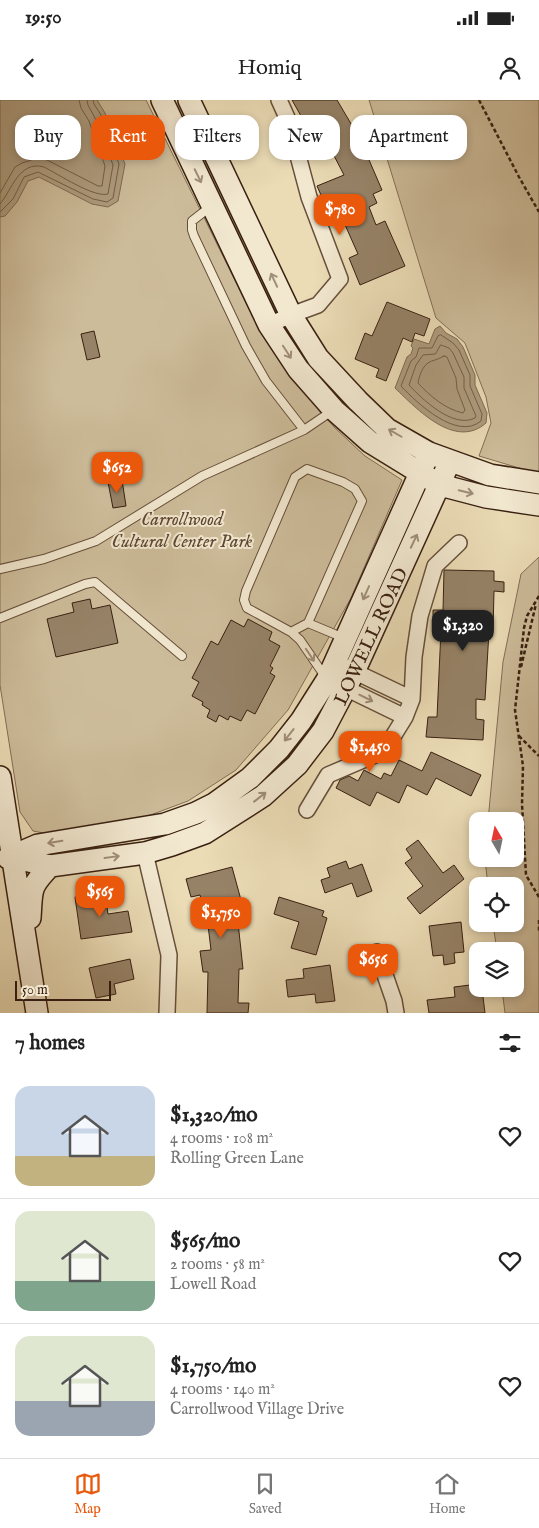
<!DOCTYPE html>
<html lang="en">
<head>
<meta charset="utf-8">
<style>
	body { margin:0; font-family:"IM FELL English",serif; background:#f6f6f6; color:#222; height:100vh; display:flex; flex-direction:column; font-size:19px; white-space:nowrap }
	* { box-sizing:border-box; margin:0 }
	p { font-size:16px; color:#767676 }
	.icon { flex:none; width:28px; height:28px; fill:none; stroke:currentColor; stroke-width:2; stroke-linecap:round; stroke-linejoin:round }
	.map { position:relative; height:913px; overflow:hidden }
	.drawer { display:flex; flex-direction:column; background:#fff; flex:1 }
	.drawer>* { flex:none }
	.top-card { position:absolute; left:15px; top:15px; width:510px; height:45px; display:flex; gap:10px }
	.needle { width:32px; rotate:351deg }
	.fabs { position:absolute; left:469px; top:712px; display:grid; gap:10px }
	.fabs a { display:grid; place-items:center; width:55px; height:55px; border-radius:10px; background:#fff; box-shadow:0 2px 8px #0003; font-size:25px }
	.scale { position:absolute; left:15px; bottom:12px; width:96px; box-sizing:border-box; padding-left:5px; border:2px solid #392011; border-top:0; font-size:14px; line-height:18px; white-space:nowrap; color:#392011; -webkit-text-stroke:4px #f2e8d0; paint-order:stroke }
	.price { position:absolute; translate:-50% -42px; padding:0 11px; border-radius:10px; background:#ea580c; color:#fff; font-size:16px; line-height:32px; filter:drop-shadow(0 1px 2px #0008) }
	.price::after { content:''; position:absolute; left:50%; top:30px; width:15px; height:11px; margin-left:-8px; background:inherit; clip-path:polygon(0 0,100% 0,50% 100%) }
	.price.active { background:#222; color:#fff }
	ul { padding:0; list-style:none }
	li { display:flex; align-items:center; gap:15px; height:125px; padding:0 15px }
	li+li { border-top:1px solid #e0e0e0 }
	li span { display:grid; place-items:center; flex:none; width:140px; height:100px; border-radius:15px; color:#555 }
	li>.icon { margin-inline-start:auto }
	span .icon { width:60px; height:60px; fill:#fffc; stroke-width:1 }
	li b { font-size:21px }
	h2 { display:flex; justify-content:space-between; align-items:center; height:60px; padding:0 15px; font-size:21px }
	.chip { padding:0 18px; border-radius:15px; background:#fff; box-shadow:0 2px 8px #0003; font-size:18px; line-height:45px }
	.chip.active { background:#ea580c; color:#fff }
	.status { display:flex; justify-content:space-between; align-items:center; height:35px; padding:0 25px; background:#fff; direction:ltr }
	.status svg { height:14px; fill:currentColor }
	header { display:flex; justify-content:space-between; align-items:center; height:65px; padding:0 15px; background:#fff; font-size:22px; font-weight:600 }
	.tabs { display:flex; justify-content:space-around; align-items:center; height:70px; border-top:1px solid #e0e0e0; background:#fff; font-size:14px; color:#767676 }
	.tabs a { display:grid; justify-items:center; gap:2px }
	.tabs .active { color:#ea580c }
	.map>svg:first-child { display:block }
	.green { fill:#cdbc9a; stroke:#836e56 }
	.water { fill:#ae9c7e; stroke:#7f6a52 }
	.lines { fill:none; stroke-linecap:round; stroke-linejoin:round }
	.shore { stroke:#745e48; stroke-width:1 }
	.building { fill:#968267; stroke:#392011 }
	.lane-casing { stroke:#664f3a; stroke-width:10 }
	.street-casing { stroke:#664f3a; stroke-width:18 }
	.secondary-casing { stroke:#392011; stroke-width:24 }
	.path { stroke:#392011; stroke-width:2.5; stroke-dasharray:4 2.5; stroke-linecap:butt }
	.lane { stroke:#f2e8d0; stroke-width:8 }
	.street { stroke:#f2e8d0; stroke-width:15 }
	.secondary { stroke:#f2e8d0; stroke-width:21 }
	.oneway { stroke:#9f8e7a }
	.labels { text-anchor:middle; stroke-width:4; stroke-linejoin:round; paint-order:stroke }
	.park-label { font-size:19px; font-style:italic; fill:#5e4733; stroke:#f2e8d0 }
	.street-label { font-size:19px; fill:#392011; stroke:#f2e8d0 }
</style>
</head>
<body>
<div class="status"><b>19:50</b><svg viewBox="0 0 49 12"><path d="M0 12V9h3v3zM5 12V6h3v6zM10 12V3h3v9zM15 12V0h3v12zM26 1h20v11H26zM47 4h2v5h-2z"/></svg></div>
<header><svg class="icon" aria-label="back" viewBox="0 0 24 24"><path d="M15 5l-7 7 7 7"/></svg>Homiq<svg class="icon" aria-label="person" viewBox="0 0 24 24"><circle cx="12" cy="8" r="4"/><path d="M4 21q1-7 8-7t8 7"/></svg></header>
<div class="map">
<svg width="539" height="913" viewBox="0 0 539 913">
	<rect width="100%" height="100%" fill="#ebdcb6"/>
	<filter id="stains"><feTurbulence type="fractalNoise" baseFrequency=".004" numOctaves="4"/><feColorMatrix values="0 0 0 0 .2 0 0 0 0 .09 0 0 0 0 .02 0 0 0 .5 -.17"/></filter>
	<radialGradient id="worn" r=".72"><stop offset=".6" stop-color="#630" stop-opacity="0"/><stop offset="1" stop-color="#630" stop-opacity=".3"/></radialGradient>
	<path class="green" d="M0,0h146l109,221 34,54 46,53 30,28 37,24 -51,118 -63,112 -52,60 -48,31 -59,22 -75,12 -21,-4 -13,-19 -20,-127z
		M369,0h170v374l-60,-18 12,-33 -5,-26 -21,-54 -29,-25z
		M539,457v456h-34l-3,-24h13v-38h-18l-4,-27h22v-38h-27l-3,-27h30v-38h-27l15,-159 18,-88z"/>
	<path class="water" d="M0,0h97l8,13 20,51 -7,37 -10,6 -16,-3 -53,-27 -11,4 -11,21 -12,14 -5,1z
		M440,226l6,7 11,6 6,8 12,28v10l12,28 -1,10c-31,27 -69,-14 -91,-35l12,-31 4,-3 2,-6 -2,-2 3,-7 15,5 6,-15z"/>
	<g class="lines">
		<path class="shore" d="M0,93l15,-26 7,-4 15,-5 10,2 51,26h4l3,-20 -16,-45 -8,-13 -2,-8
			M0,104c12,-14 19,-44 44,-37 14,7 50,31 64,27l5,-29 -18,-47 -7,-13 -1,-5
			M0,112l13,-13 11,-22 14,-5 55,27 14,3 6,-4 6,-34 -18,-49 -7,-11 -1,-4
			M441,235l12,8 6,7 11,25v11l12,28 -1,7c-24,20 -64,-18 -80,-35l10,-25 5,-4 3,-9h13l6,-12z
			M441,245l8,3 4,5 11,24v11l12,28 -1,2c-22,11 -53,-19 -66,-33l7,-20 7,-10 12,-1z
			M444,256l3,1 9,21 1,11 8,21 -2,3c-18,-4 -33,-17 -45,-30 1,-6 4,-16 10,-20 4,-3 10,-3 16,-7z"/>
	</g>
	<path class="building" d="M292,0h45l23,39 22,51 -9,4 4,9 -8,4 7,18 9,-4 20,45 -45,19 -11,-27 9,-4 -16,-36 -9,4 -16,-36 27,-11 -15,-29 -8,4 -10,-16 -8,4 -2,-9 5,-4z
		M387,202l43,17 -6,17 -9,-3 -3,9 -9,-4 -17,43 -10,-4 3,-8 -24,-10 10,-26 7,3z
		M94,231l6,26 -13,3 -6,-26z
		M122,380l4,26 -13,2 -5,-26z
		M444,470l50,1v10l10,1v10l-10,-1 -1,40h-4l-4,69 -9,-1v20l8,1 -1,20 -57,-3 2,-20h9l4,-87h-8v-20h10z
		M90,499l2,10 18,-4 8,38 -62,14 -9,-38 27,-7 -2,-9z
		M248,519l24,13 -3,8 11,6 -10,20 3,2 -3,5 5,3 -20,38 -8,-4 -6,11 -11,-5 -2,4 -9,-5 -3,7 -9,-5 3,-7 -8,-5 1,-3 -11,-6 7,-14 -7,-4 19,-37 7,4 13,-25 13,7z
		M431,652l50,23 -10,21 -35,-18 -9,17 -20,-10 -8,18 -22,-11 -7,14 -34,-18 4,-8 9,-4 9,5 6,-11 17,9 3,-6 7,3 8,-16 23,11z
		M418,740l25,33 11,-8 10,14 -44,35 -13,-16 16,-12 -18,-23 7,-5 -6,-9z
		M346,761l3,8 13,-5 10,27 -15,6 -5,-14 -27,10 -4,-13 9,-3 -3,-9z
		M232,767l12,44 -7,2 6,56h-4l-1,34h11l-1,10h-41l1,-41h-5l-3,-21 11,-1 -3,-25 -8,-30 -9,2 -5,-18z
		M105,792l3,22 20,-3 4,21 -51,7 -6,-42z
		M279,797l45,14 -2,5 5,2 -11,37 -25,-7 8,-26 -25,-8z
		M461,822l3,30 -10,1 1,10 -11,2 -1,-10 -10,1 -4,-30z
		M130,859l4,20 -20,5 2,10 -20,4 -7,-30z
		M330,865l5,36 -19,2 -1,-9 -27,3 -2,-17 18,-2 -1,-9z
		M478,884v5h4l3,24h-56l-2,-13 28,-3 -1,-10z"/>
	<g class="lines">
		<g class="lane-casing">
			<path id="lane" d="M210,107l-18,14v9l2,6 52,110 20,35 38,49
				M0,469l44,-10 52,-18 106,-65 102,-46 28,-19
				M0,518l85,-34 10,-2 87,74
				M308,523l36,15
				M291,532l17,-9 54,-122 -7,-12 -12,-7 -36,-13 -12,8 -49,114 -2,9 3,8 44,24 9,8 26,38"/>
		</g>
		<g class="street-casing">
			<path id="street" d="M269,225l22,-10 27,-10 22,-26 -31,-82 -20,-75 -10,-22
				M345,567l67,32
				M337,584l68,33
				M307,710l21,-35 56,-24 21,-34 7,-18 2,-42 6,-41 15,-50 24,-23
				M145,753l24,102 -2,58
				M377,852l17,49 2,12"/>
		</g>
		<g class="secondary-casing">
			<path id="secondary" d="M162,0l107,225 29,44 36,41 36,32 70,43 46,12 53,8
				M189,0l102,215 27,43 40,43 29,28 42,24 61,22 49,8
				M0,677l37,236
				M12,757l38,9 95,-13 27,-8 33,-12 58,-37 34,-31 26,-34 31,-59 96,-211
				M8,758l30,-13 127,-21 31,-11 18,-9 36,-26 29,-29 22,-28 26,-41 102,-227
				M30,818c2,-29 -1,-30 20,-52"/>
		</g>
		<path class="path" d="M479,0l40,77 20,35
			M539,496l-12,20 -3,12 -9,82 8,56 -1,38 4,71 13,22
			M521,567l15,-63
			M519,636l20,20
			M539,820v13"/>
		<use href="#lane" class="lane"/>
		<use href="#street" class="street"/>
		<use href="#secondary" class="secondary"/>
	</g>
	<defs><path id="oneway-shaft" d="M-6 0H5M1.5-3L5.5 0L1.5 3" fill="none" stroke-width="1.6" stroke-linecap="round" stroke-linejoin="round" transform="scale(1.25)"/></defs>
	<g class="oneway">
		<use href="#oneway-shaft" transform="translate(198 76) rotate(64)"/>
		<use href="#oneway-shaft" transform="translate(274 180) rotate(-115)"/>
		<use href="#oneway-shaft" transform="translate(287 252) rotate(57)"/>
		<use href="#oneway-shaft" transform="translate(395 333) rotate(-150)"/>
		<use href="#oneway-shaft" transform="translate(466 392) rotate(14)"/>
		<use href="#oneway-shaft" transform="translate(414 441) rotate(-65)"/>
		<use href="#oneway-shaft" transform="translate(366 493) rotate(114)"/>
		<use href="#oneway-shaft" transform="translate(310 555) rotate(56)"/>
		<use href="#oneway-shaft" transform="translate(366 598) rotate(26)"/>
		<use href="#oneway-shaft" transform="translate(289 635) rotate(128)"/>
		<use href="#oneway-shaft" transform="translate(260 697) rotate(-38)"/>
		<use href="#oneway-shaft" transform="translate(55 742) rotate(171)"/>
		<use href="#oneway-shaft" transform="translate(112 757) rotate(-8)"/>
	</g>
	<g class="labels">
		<g class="park-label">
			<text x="182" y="425">Carrollwood<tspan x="182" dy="22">Cultural Center Park</tspan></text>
		</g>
		<g class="street-label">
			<text transform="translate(370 536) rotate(-65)" y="7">LOWELL ROAD</text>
		</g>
	</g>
	<rect width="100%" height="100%" filter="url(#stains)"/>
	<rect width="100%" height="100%" fill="url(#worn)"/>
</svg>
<div class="fabs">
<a><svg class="needle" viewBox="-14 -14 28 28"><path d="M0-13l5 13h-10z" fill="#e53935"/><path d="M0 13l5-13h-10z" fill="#767676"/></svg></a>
<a><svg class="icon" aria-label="locate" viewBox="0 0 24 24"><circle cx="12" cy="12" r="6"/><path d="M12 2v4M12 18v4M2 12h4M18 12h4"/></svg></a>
<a><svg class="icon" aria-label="layers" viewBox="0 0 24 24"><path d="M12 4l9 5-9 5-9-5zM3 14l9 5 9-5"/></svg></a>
</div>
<div class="scale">50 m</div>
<b class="price" style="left:340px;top:136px">$780</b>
<b class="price" style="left:117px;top:394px">$652</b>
<b class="price active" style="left:463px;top:552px">$1,320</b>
<b class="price" style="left:370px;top:673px">$1,450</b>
<b class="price" style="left:100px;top:818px">$565</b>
<b class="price" style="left:221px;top:839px">$1,750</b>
<b class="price" style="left:373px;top:886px">$656</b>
<div class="top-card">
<a class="chip">Buy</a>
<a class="chip active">Rent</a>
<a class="chip">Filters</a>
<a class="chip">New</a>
<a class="chip">Apartment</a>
</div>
</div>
<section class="drawer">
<h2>7 homes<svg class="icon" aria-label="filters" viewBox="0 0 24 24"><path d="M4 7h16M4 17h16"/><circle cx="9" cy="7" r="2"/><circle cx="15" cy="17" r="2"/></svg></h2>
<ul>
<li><span style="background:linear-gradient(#c9d6e8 70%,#c2b280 0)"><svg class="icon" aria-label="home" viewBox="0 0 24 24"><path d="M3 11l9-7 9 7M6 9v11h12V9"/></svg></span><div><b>$1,320/mo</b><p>4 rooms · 108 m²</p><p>Rolling Green Lane</p></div><svg class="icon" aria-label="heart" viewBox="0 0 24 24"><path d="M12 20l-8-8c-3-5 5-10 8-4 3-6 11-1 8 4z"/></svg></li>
<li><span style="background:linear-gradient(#dfe7d0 70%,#7fa58c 0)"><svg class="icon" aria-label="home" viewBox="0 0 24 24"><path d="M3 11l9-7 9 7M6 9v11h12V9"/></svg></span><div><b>$565/mo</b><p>2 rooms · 58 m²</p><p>Lowell Road</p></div><svg class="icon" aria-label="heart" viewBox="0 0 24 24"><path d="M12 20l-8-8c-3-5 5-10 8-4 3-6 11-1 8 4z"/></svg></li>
<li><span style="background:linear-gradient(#dfe7d0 65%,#9aa5b1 0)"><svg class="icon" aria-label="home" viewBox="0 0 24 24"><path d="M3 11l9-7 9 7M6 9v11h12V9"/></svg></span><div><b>$1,750/mo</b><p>4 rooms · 140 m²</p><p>Carrollwood Village Drive</p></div><svg class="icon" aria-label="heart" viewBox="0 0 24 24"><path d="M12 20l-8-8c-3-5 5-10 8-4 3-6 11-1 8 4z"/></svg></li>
</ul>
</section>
<nav class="tabs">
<a class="active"><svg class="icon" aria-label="map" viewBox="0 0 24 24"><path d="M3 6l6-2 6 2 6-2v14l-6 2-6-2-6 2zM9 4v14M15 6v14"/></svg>Map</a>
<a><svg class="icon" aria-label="saved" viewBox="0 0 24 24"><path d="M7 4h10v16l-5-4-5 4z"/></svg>Saved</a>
<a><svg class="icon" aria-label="home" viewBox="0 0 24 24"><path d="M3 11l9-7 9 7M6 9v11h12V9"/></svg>Home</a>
</nav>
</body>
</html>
